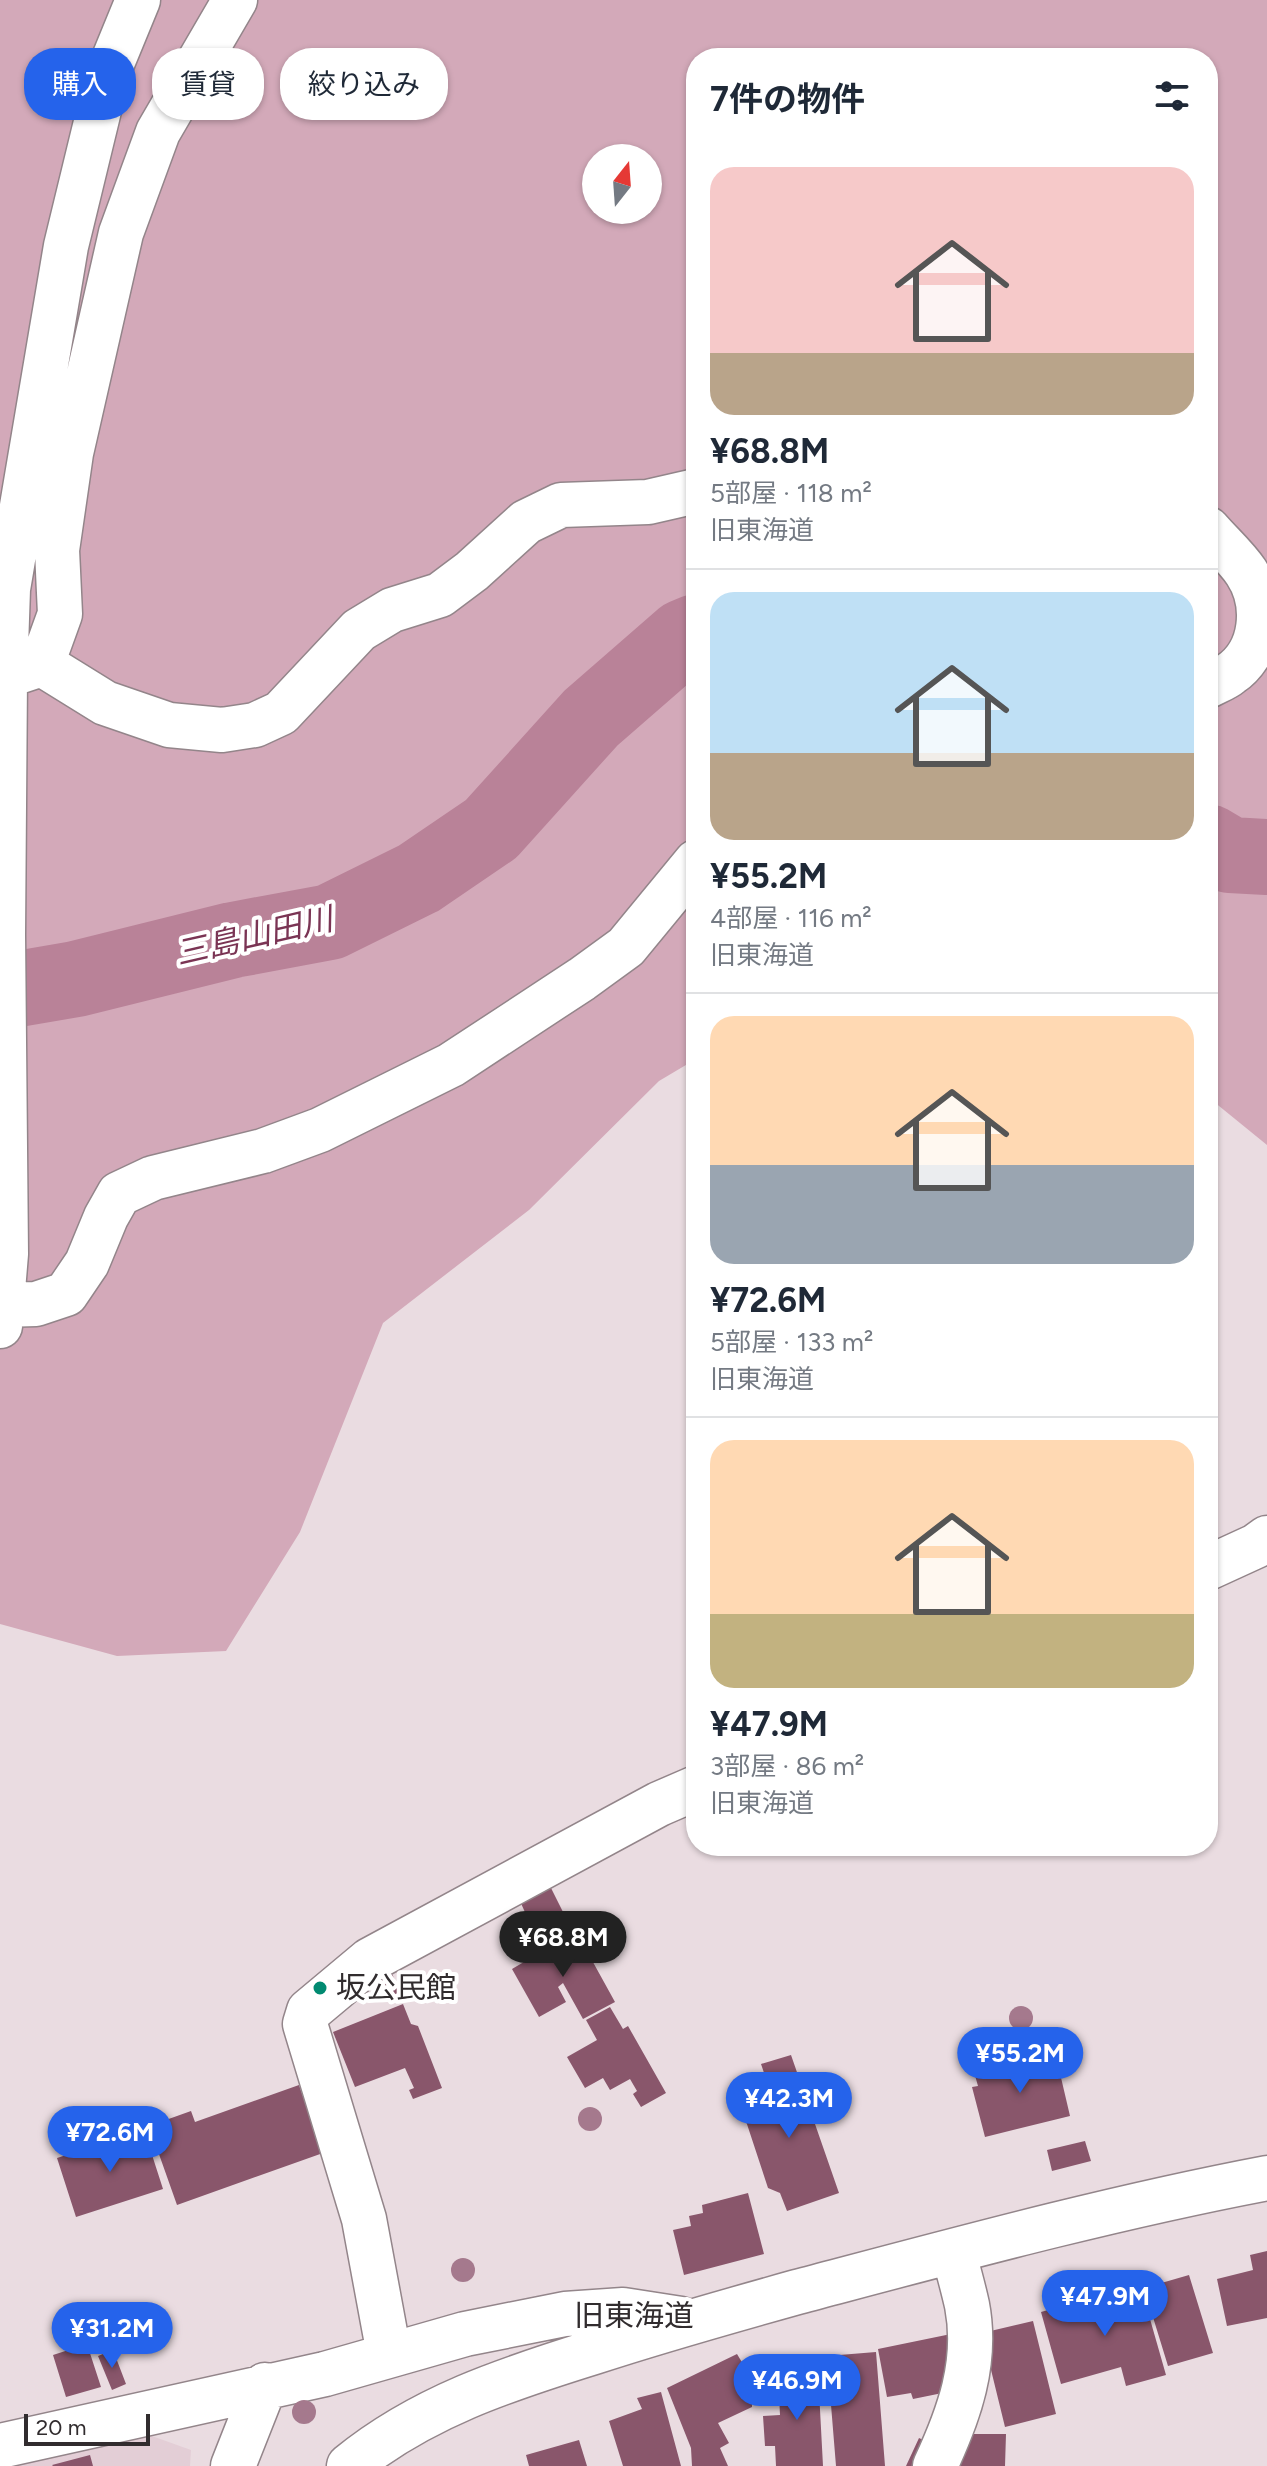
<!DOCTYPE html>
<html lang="ja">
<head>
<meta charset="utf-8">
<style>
	body { margin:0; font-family:Figtree,"Noto Sans JP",sans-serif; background:#f6f6f7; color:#1f2937; height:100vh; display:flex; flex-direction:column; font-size:30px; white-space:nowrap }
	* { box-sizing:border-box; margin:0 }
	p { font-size:26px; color:#747a83 }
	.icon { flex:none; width:44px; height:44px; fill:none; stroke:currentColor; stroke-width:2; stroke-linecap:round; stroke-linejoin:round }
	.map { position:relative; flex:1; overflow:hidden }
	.side { position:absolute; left:686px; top:48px; width:532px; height:1808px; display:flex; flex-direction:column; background:#fff; border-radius:32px; box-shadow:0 2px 6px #0004 }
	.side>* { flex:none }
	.top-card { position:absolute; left:24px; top:48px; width:542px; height:72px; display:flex; gap:16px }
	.needle { width:52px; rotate:17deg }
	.fabs { position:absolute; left:582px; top:144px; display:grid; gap:16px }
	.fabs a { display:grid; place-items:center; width:80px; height:80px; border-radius:50%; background:#fff; box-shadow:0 2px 6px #0004; font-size:40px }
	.scale { position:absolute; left:24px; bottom:20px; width:126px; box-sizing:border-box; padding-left:8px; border:4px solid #312c2e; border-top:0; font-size:22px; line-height:28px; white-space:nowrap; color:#312c2e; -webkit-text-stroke:6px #fff; paint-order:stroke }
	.price { position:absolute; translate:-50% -68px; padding:0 18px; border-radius:28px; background:#2563eb; color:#fff; font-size:26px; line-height:52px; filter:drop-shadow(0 2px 4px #0008) }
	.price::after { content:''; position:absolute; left:50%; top:48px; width:24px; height:18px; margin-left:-12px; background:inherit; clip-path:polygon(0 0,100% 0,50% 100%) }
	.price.selected { background:#222; color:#fff }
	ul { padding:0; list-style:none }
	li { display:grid; align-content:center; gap:16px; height:424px; padding:0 24px }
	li+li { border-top:2px solid #e0e1e3 }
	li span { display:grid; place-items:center; height:248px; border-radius:24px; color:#555 }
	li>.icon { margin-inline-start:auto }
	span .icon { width:144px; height:144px; fill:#fffc; stroke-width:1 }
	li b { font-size:34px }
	h2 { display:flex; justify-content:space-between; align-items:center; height:96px; padding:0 24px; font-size:34px }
	.pill { padding:0 28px; border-radius:32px; background:#fff; box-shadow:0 2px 6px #0004; font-size:28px; line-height:72px }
	.pill.selected { background:#2563eb; color:#fff }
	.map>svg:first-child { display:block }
	.built { fill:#e3ced6 }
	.green { fill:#d3a9b9; fill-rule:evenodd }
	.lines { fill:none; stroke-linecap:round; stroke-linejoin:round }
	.river { stroke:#b98298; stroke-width:76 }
	.building { fill:#89566b }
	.minor-casing { stroke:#93858a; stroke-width:47 }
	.minor { stroke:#fff; stroke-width:44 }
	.tree { fill:#a5798d }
	.poi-dot { fill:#018a71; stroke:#fff; stroke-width:3 }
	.labels { text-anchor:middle; stroke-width:8; stroke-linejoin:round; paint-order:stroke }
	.poi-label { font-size:30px; fill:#312c2e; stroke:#fff; text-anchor:start }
	.street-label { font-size:30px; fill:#312c2e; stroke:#fff }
	.water-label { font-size:32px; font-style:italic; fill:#7a3454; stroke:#fff }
</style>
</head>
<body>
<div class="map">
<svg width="1267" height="2466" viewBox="0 0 1267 2466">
	<rect width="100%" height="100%" fill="#eadce1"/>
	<path class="built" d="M124,2426l67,24 -1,16h-190z"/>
	<path class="green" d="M0,0h1267v1145l-59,-48v-1039h-512v1001l-37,22 -130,129 -146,113 -83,209 -74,119 -109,5 -117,-32zM596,158h52v52h-52z"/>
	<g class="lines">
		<path class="river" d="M1208,842l22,13 37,2
			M0,992l76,-13 157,-39 97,-18 89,-44 72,-49 100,-111 93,-81 12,-5"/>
	</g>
	<path class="building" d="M550,1886l16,32 -32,14 -15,-33z
		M578,1935l37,67 -32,17 -20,-36 -5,4 8,15 -27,15 -27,-48 22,-13 -2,-3 21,-12 3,6z
		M391,1972l13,26 -13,6 -13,-25z
		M403,2004l8,20 7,2 24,62 -29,11 -4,-9 5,-2 -9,-20 -50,19 -22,-55z
		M610,2007l13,22 5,-3 38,67 -25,14 -8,-13 4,-3 -7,-12 -20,11 -7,-12 -18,10 -18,-31 30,-17 -11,-20z
		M1055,2052l15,64 -85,21 -13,-50 6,-1 -4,-14z
		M791,2055l48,138 -52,18 -7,-18 -12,-5 -26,-79 31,-10 -12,-35z
		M299,2085l24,68 -146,52 -28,-79 42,-15 4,11z
		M144,2130l19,59 -87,28 -19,-59z
		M1085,2141l6,20 -39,10 -5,-21z
		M748,2193l16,61 -80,21 -11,-45 18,-4 -2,-10 14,-3 -1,-8z
		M1267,2251v67l-40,8 -10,-47 36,-9 -3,-15z
		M1189,2275l24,78 -45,13 -24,-78z
		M1140,2284l26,91 -40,11 -5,-19 -60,17 -20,-72z
		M1033,2321l23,93 -51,13 -23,-94z
		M951,2334l11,55 -49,10 -2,-6 -24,4 -9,-48z
		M87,2344l14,43 -35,10 -13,-42z
		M113,2350l13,34 -14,6 -14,-34z
		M876,2352l9,114h-49l-9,-110z
		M737,2354l15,25v28l-34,16 11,20 -9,5 8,18h-36l-1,-18 -24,-60z
		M818,2372l5,94h-47l-1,-20h-10l-2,-30 17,-1 -2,-40z
		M661,2392l20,74h-58l-14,-45 33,-12 -5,-11z
		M968,2434h38l-1,32h-51z
		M919,2438l19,9 -8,19h-24z
		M579,2440l8,26h-58l-3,-11z
		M90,2455l3,11h-40l-1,-1z"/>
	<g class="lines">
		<g class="minor-casing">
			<path id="minor" d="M1208,529c12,14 28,28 38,43 21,32 17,80 -16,102 -6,5 -15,8 -22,12
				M42,664l63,39 64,22 53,5 33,-5 26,-12 78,-83 33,-20 48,-15 32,-24 54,-49 35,-17 87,-3 48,-11
				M15,673l27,-9 18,-50 -3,-64 14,-97 50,-220 37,-101 77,-132
				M2,1305l34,-1 30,-10 21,-31 19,-46 13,-23 34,-16 110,-27 57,-21 131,-65 131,-86 44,-32 70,-85
				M0,1326l6,-72 -3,-319 2,-258 3,-88 58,-343 42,-173 30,-73
				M1208,1568l48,-22 11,-8
				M389,2354l-25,-135 -59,-195 4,-13 61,-51 289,-156 37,-16
				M0,2446l325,-72 140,-40 100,-20 58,-4 58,9
				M233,2466l32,-81
				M349,2466c72,-59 158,-87 245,-114 67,-22 135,-41 203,-60 155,-41 312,-84 470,-114
				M935,2466c24,-51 43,-104 32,-161 -4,-18 -9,-36 -14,-54"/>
		</g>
		<use href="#minor" class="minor"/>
	</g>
	<g class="tree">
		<circle cx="1021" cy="2018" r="12"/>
		<circle cx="590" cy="2119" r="12"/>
		<circle cx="463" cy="2270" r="12"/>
		<circle cx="304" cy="2412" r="12"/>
	</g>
	<circle class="poi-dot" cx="320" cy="1988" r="8"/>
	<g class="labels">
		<g class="poi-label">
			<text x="336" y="1998">坂公民館</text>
		</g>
		<g class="street-label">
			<text x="634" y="2326">旧東海道</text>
		</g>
		<g class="water-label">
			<text transform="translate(254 936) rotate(-13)" y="11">三島山田川</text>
		</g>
	</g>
</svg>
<div class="fabs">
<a><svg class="needle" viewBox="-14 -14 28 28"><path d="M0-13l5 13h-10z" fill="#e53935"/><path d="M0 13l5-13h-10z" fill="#747a83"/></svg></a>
</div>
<div class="scale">20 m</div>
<b class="price selected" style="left:563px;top:1979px">¥68.8M</b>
<b class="price" style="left:1020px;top:2095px">¥55.2M</b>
<b class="price" style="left:789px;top:2140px">¥42.3M</b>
<b class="price" style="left:110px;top:2174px">¥72.6M</b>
<b class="price" style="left:1105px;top:2338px">¥47.9M</b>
<b class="price" style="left:112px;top:2370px">¥31.2M</b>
<b class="price" style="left:797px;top:2422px">¥46.9M</b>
<div class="top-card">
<a class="pill selected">購入</a>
<a class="pill">賃貸</a>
<a class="pill">絞り込み</a>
</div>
<section class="side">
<h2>7件の物件<svg class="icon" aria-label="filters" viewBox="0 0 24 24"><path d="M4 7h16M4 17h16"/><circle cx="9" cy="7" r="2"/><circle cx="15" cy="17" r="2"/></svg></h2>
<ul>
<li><span style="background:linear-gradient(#f6c9c9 75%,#b9a48a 0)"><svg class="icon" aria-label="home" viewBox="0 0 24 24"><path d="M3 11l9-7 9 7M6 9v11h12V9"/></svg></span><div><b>¥68.8M</b><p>5部屋 · 118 m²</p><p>旧東海道</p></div></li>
<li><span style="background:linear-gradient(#bfe0f5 65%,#b9a48a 0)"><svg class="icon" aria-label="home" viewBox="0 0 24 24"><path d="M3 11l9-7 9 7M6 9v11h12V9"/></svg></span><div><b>¥55.2M</b><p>4部屋 · 116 m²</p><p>旧東海道</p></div></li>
<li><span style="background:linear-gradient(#ffd9b3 60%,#9aa5b1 0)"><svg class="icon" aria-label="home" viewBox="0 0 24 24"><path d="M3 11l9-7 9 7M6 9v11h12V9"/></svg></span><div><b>¥72.6M</b><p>5部屋 · 133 m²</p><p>旧東海道</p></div></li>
<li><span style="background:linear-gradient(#ffd9b3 70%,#c2b280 0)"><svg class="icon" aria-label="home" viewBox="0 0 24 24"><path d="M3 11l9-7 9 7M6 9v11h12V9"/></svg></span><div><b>¥47.9M</b><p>3部屋 · 86 m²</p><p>旧東海道</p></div></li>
</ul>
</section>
</div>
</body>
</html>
